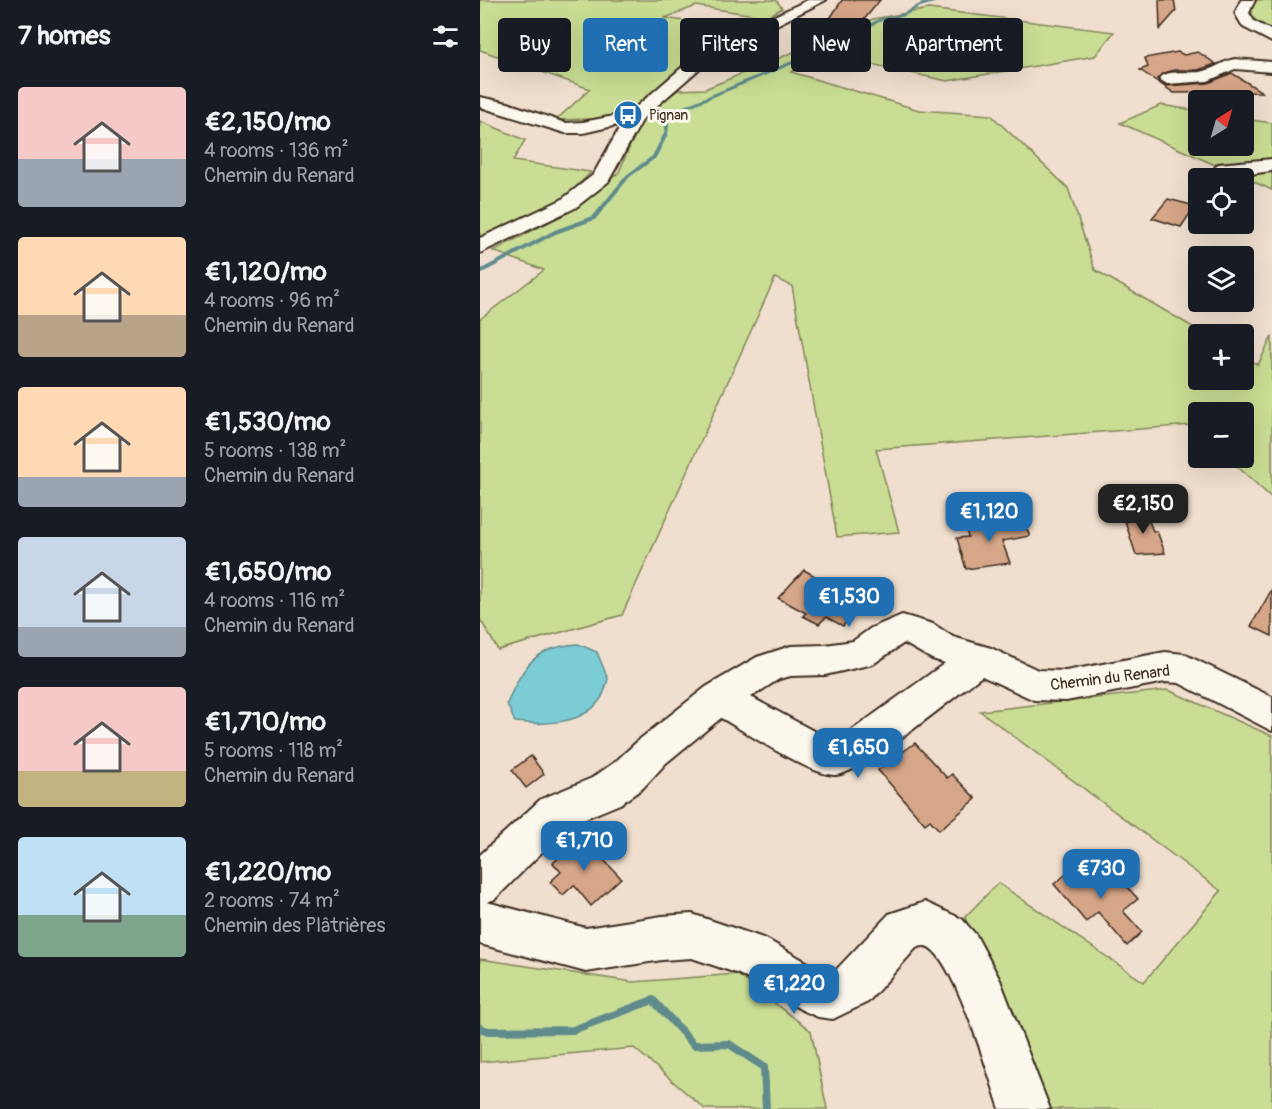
<!DOCTYPE html>
<html lang="en">
<head>
<meta charset="utf-8">
<style>
	body { margin:0; font-family:Pangolin,sans-serif; background:#20242c; color:#f1f3f6; height:100vh; display:flex; flex-direction:column; font-size:22px; white-space:nowrap }
	* { box-sizing:border-box; margin:0 }
	p { font-size:20px; color:#9ea1a6 }
	.icon { flex:none; width:33px; height:33px; fill:none; stroke:currentColor; stroke-width:2; stroke-linecap:round; stroke-linejoin:round }
	.map { position:relative; flex:1; overflow:hidden }
	.side { display:flex; flex-direction:column; background:#171b24; width:480px }
	.side>* { flex:none }
	.guide { position:absolute; left:18px; top:18px; width:570px; height:54px; display:flex; gap:12px }
	.needle { width:39px; rotate:37deg }
	.fabs { position:absolute; left:708px; top:90px; display:grid; gap:12px }
	.fabs a { display:grid; place-items:center; width:66px; height:66px; border-radius:6px; background:#171b24; box-shadow:0 6px 24px #0002; font-size:30px }
	.price { position:absolute; translate:-50% -51px; padding:0 14px; border-radius:12px; background:#1f6fb2; color:#fff; font-size:20px; line-height:39px; filter:drop-shadow(0 2px 3px #0008) }
	.price::after { content:''; position:absolute; left:50%; top:36px; width:18px; height:14px; margin-left:-9px; background:inherit; clip-path:polygon(0 0,100% 0,50% 100%) }
	.price.selected { background:#222; color:#fff }
	ul { padding:0; list-style:none }
	li { display:flex; align-items:center; gap:18px; height:150px; padding:0 18px }
	li span { display:grid; place-items:center; flex:none; width:168px; height:120px; border-radius:6px; color:#555 }
	li>.icon { margin-inline-start:auto }
	span .icon { width:72px; height:72px; fill:#fffc; stroke-width:1 }
	li b { font-size:26px }
	h2 { display:flex; justify-content:space-between; align-items:center; height:72px; padding:0 18px; font-size:26px }
	.pill { padding:0 21px; border-radius:6px; background:#171b24; box-shadow:0 6px 24px #0002; font-size:21px; line-height:54px }
	.pill.selected { background:#1f6fb2; color:#fff }
	main { display:flex; flex:1; min-height:0 }
	.map>svg:first-child { display:block }
	.green { fill:#c9de94; stroke:#828459; stroke-width:1.5 }
	.water { fill:#7bccd6; stroke:#618b8c; stroke-width:1.5 }
	.lines { fill:none; stroke-linecap:round; stroke-linejoin:round }
	.stream-far2 { stroke:#618b8c; stroke-width:3 }
	.stream-far1 { stroke:#618b8c; stroke-width:4 }
	.stream { stroke:#618b8c; stroke-width:8 }
	.building { fill:#d6a688; stroke:#3b2a1e; stroke-width:1.5 }
	.minor-casing { stroke:#3b2a1e; stroke-width:4 }
	.minor { fill:#fbf7ec; fill-rule:evenodd }
	.labels { text-anchor:middle; stroke-width:6; stroke-linejoin:round; paint-order:stroke }
	.far-poi-label { font-size:14px; fill:#3b2a1e; stroke:#fbf7ec; text-anchor:start }
	.street-label { font-size:16px; fill:#3b2a1e; stroke:#fbf7ec }
</style>
</head>
<body>
<main>
<section class="side">
<h2>7 homes<svg class="icon" aria-label="filters" viewBox="0 0 24 24"><path d="M4 7h16M4 17h16"/><circle cx="9" cy="7" r="2"/><circle cx="15" cy="17" r="2"/></svg></h2>
<ul>
<li><span style="background:linear-gradient(#f6c9c9 60%,#9aa5b1 0)"><svg class="icon" aria-label="home" viewBox="0 0 24 24"><path d="M3 11l9-7 9 7M6 9v11h12V9"/></svg></span><div><b>€2,150/mo</b><p>4 rooms · 136 m²</p><p>Chemin du Renard</p></div></li>
<li><span style="background:linear-gradient(#ffd9b3 65%,#b9a48a 0)"><svg class="icon" aria-label="home" viewBox="0 0 24 24"><path d="M3 11l9-7 9 7M6 9v11h12V9"/></svg></span><div><b>€1,120/mo</b><p>4 rooms · 96 m²</p><p>Chemin du Renard</p></div></li>
<li><span style="background:linear-gradient(#ffd9b3 75%,#9aa5b1 0)"><svg class="icon" aria-label="home" viewBox="0 0 24 24"><path d="M3 11l9-7 9 7M6 9v11h12V9"/></svg></span><div><b>€1,530/mo</b><p>5 rooms · 138 m²</p><p>Chemin du Renard</p></div></li>
<li><span style="background:linear-gradient(#c9d6e8 75%,#9aa5b1 0)"><svg class="icon" aria-label="home" viewBox="0 0 24 24"><path d="M3 11l9-7 9 7M6 9v11h12V9"/></svg></span><div><b>€1,650/mo</b><p>4 rooms · 116 m²</p><p>Chemin du Renard</p></div></li>
<li><span style="background:linear-gradient(#f6c9c9 70%,#c2b280 0)"><svg class="icon" aria-label="home" viewBox="0 0 24 24"><path d="M3 11l9-7 9 7M6 9v11h12V9"/></svg></span><div><b>€1,710/mo</b><p>5 rooms · 118 m²</p><p>Chemin du Renard</p></div></li>
<li><span style="background:linear-gradient(#bfe0f5 65%,#7fa58c 0)"><svg class="icon" aria-label="home" viewBox="0 0 24 24"><path d="M3 11l9-7 9 7M6 9v11h12V9"/></svg></span><div><b>€1,220/mo</b><p>2 rooms · 74 m²</p><p>Chemin des Plâtrières</p></div></li>
</ul>
</section>
<div class="map">
<svg width="792" height="1109" viewBox="0 0 792 1109">
	<rect width="100%" height="100%" fill="#f0dfce"/>
	<filter id="ink" filterUnits="userSpaceOnUse"><feTurbulence type="fractalNoise" baseFrequency=".0167" numOctaves="2"/><feDisplacementMap in="SourceGraphic" scale="12" xChannelSelector="R" yChannelSelector="G"/><feConvolveMatrix kernelMatrix="1 2 1 2 8 2 1 2 1" color-interpolation-filters="sRGB"/></filter>
	<g filter="url(#ink)">
		<path class="green" d="M0,0h296l6,8 -15,9 -71,-11 -31,12 75,12 -38,21 -80,67 -66,2 34,-31 -110,-39z
			M777,0h15v35l-18,-14 -3,-13z
			M449,9l185,23 -19,24 -148,25 -121,-27 -35,18 128,38 72,5 77,73 27,82 110,64h-7v46h46v-23l14,8 14,-29v162l-44,-40h16v-46h-46v18l-6,-5 -316,24 23,83 -62,5 -45,-251 -17,-8 -153,337 -124,35 -18,-31v-300l64,-49 -51,-19 85,-44 41,-35 23,-55 36,-27 27,-1 168,-70z
			M681,105l37,6v35h46v-27l28,4v67l-152,-67z
			M0,121l45,19 -12,21 78,11 -29,29 -82,38z
			M688,690l104,46v373h-235l-72,-192 33,-34 146,99 77,-91 -241,-180z
			M0,959l153,23 104,-8 74,57 16,78h-122l-71,-61 -154,14z"/>
		<path class="water" d="M98,644l19,8 11,27c-2,7 -4,17 -9,22 -17,24 -58,24 -84,21l-8,-18c15,-38 28,-57 71,-60z"/>
		<g class="lines">
			<path class="stream-far2" d="M187,126v-5l16,-13 144,-60 53,-28 23,-5 18,-10 19,-5"/>
			<path class="stream-far1" d="M0,272l75,-40 39,-14 34,-42 26,-19 12,-23 1,-9"/>
			<path class="stream" d="M0,1028l8,3 85,-1 80,-30 41,45 35,-1 35,23 2,42"/>
		</g>
		<path class="building" d="M362,0h38l-17,21 -9,-1 -4,5 -23,-2z
			M679,0h15l2,11 -16,18z
			M698,52l6,3 14,-3 18,12 -18,6h-24l-12,4 -5,5 9,7 42,-3 24,-10 30,19 -88,1 -34,-23 8,-3 -3,-9z
			M688,199l27,7 -14,21 -29,-9z
			M666,514l7,17h4l8,22 -29,2 -13,-40z
			M542,520l8,16 -28,5 8,22 -44,6 -9,-31 11,-1 -3,-10z
			M324,570l27,15 4,-4 31,16 -23,29 -17,-9 -7,7 -16,-8 3,-3 -28,-15z
			M792,589v47l-21,-10z
			M435,743l32,35 5,-4 24,25 -37,31 -9,-10 -5,4 -47,-54z
			M51,756l13,18 -18,14 -14,-18z
			M102,837l39,41 -30,28 -17,-21 -11,10 -13,-13 11,-10 -8,-9z
			M600,863l17,19 15,-12 26,29 -15,12 19,21 -15,14 -29,-34 -12,10 -32,-38z"/>
		<g class="lines">
			<g class="minor-casing">
				<path id="minor" d="M328,0h18l-113,57 -69,60 -36,65 -33,26 -95,45v-15l81,-38 32,-25 29,-51 -39,9h-18l-85,-26v-10l28,6 57,20 18,-1 46,-9 72,-62z
					M761,0h14l-6,13 5,8 18,10v11l-29,-15 -8,-14z
					M755,59l37,3v10l-37,-3 -27,12 -41,3 -8,-5c9,-11 32,-4 45,-8 12,-3 19,-10 31,-12z
					M792,159v12l-37,5 -17,-4 -3,-4 3,-4z
					M422,615l31,9 20,13 38,11 47,22 28,1 99,-19 19,2 88,43v34l-93,-48 -14,-1 -99,19 -32,-1 -52,-24c-26,19 -121,99 -147,99 -26,0 -88,-43 -114,-57l-55,45 -23,25 -23,16 -51,21 -74,74 -8,3 99,26 76,-12 30,-2 74,25 58,33 6,1 6,-3 53,-56 36,-12 37,17 14,16 24,45 50,129h-50c-11,-33 -44,-144 -70,-161 -5,-3 -8,-2 -14,0l-48,54 -35,17 -15,-2 -16,-7 -63,-36 -47,-16 -30,2 -76,12 -106,-28v-89l61,-56 51,-21 23,-16 25,-23 66,-52 51,-30 34,-11 34,-1 28,-4 18,-13zM424,643l28,16 13,4 -108,78 -7,-1 -79,-43 28,-18 12,-3 34,-1 48,-11z"/>
			</g>
			<use href="#minor" class="minor"/>
		</g>
	</g>
	<defs>
		<g id="bus-disc" transform="scale(1.5)"><circle r="9.5" fill="#1f6fb2" stroke="#fbf7ec"/><path d="M-5-6H5V4H4V6H2V4H-2V6H-4V4H-5ZM-3.5-4V0h7V-4ZM-3.5 1.2v1.5H-2V1.2ZM2 1.2v1.5H3.5V1.2Z" fill="#fff"/></g>
	</defs>
	<g fill-rule="evenodd">
		<use href="#bus-disc" x="148" y="115"/>
	</g>
	<g class="labels">
		<g class="far-poi-label">
			<text x="169" y="120">Pignan</text>
		</g>
		<g class="street-label">
			<text transform="translate(630 677) rotate(-7)" y="6">Chemin du Renard</text>
		</g>
	</g>
</svg>
<div class="fabs">
<a><svg class="needle" viewBox="-14 -14 28 28"><path d="M0-13l5 13h-10z" fill="#e53935"/><path d="M0 13l5-13h-10z" fill="#9ea1a6"/></svg></a>
<a><svg class="icon" aria-label="locate" viewBox="0 0 24 24"><circle cx="12" cy="12" r="6"/><path d="M12 2v4M12 18v4M2 12h4M18 12h4"/></svg></a>
<a><svg class="icon" aria-label="layers" viewBox="0 0 24 24"><path d="M12 4l9 5-9 5-9-5zM3 14l9 5 9-5"/></svg></a>
<a>+</a>
<a>−</a>
</div>
<b class="price selected" style="left:663px;top:535px">€2,150</b>
<b class="price" style="left:509px;top:543px">€1,120</b>
<b class="price" style="left:369px;top:628px">€1,530</b>
<b class="price" style="left:378px;top:779px">€1,650</b>
<b class="price" style="left:104px;top:872px">€1,710</b>
<b class="price" style="left:621px;top:900px">€730</b>
<b class="price" style="left:314px;top:1015px">€1,220</b>
<div class="guide">
<a class="pill">Buy</a>
<a class="pill selected">Rent</a>
<a class="pill">Filters</a>
<a class="pill">New</a>
<a class="pill">Apartment</a>
</div>
</div>
</main>
</body>
</html>
